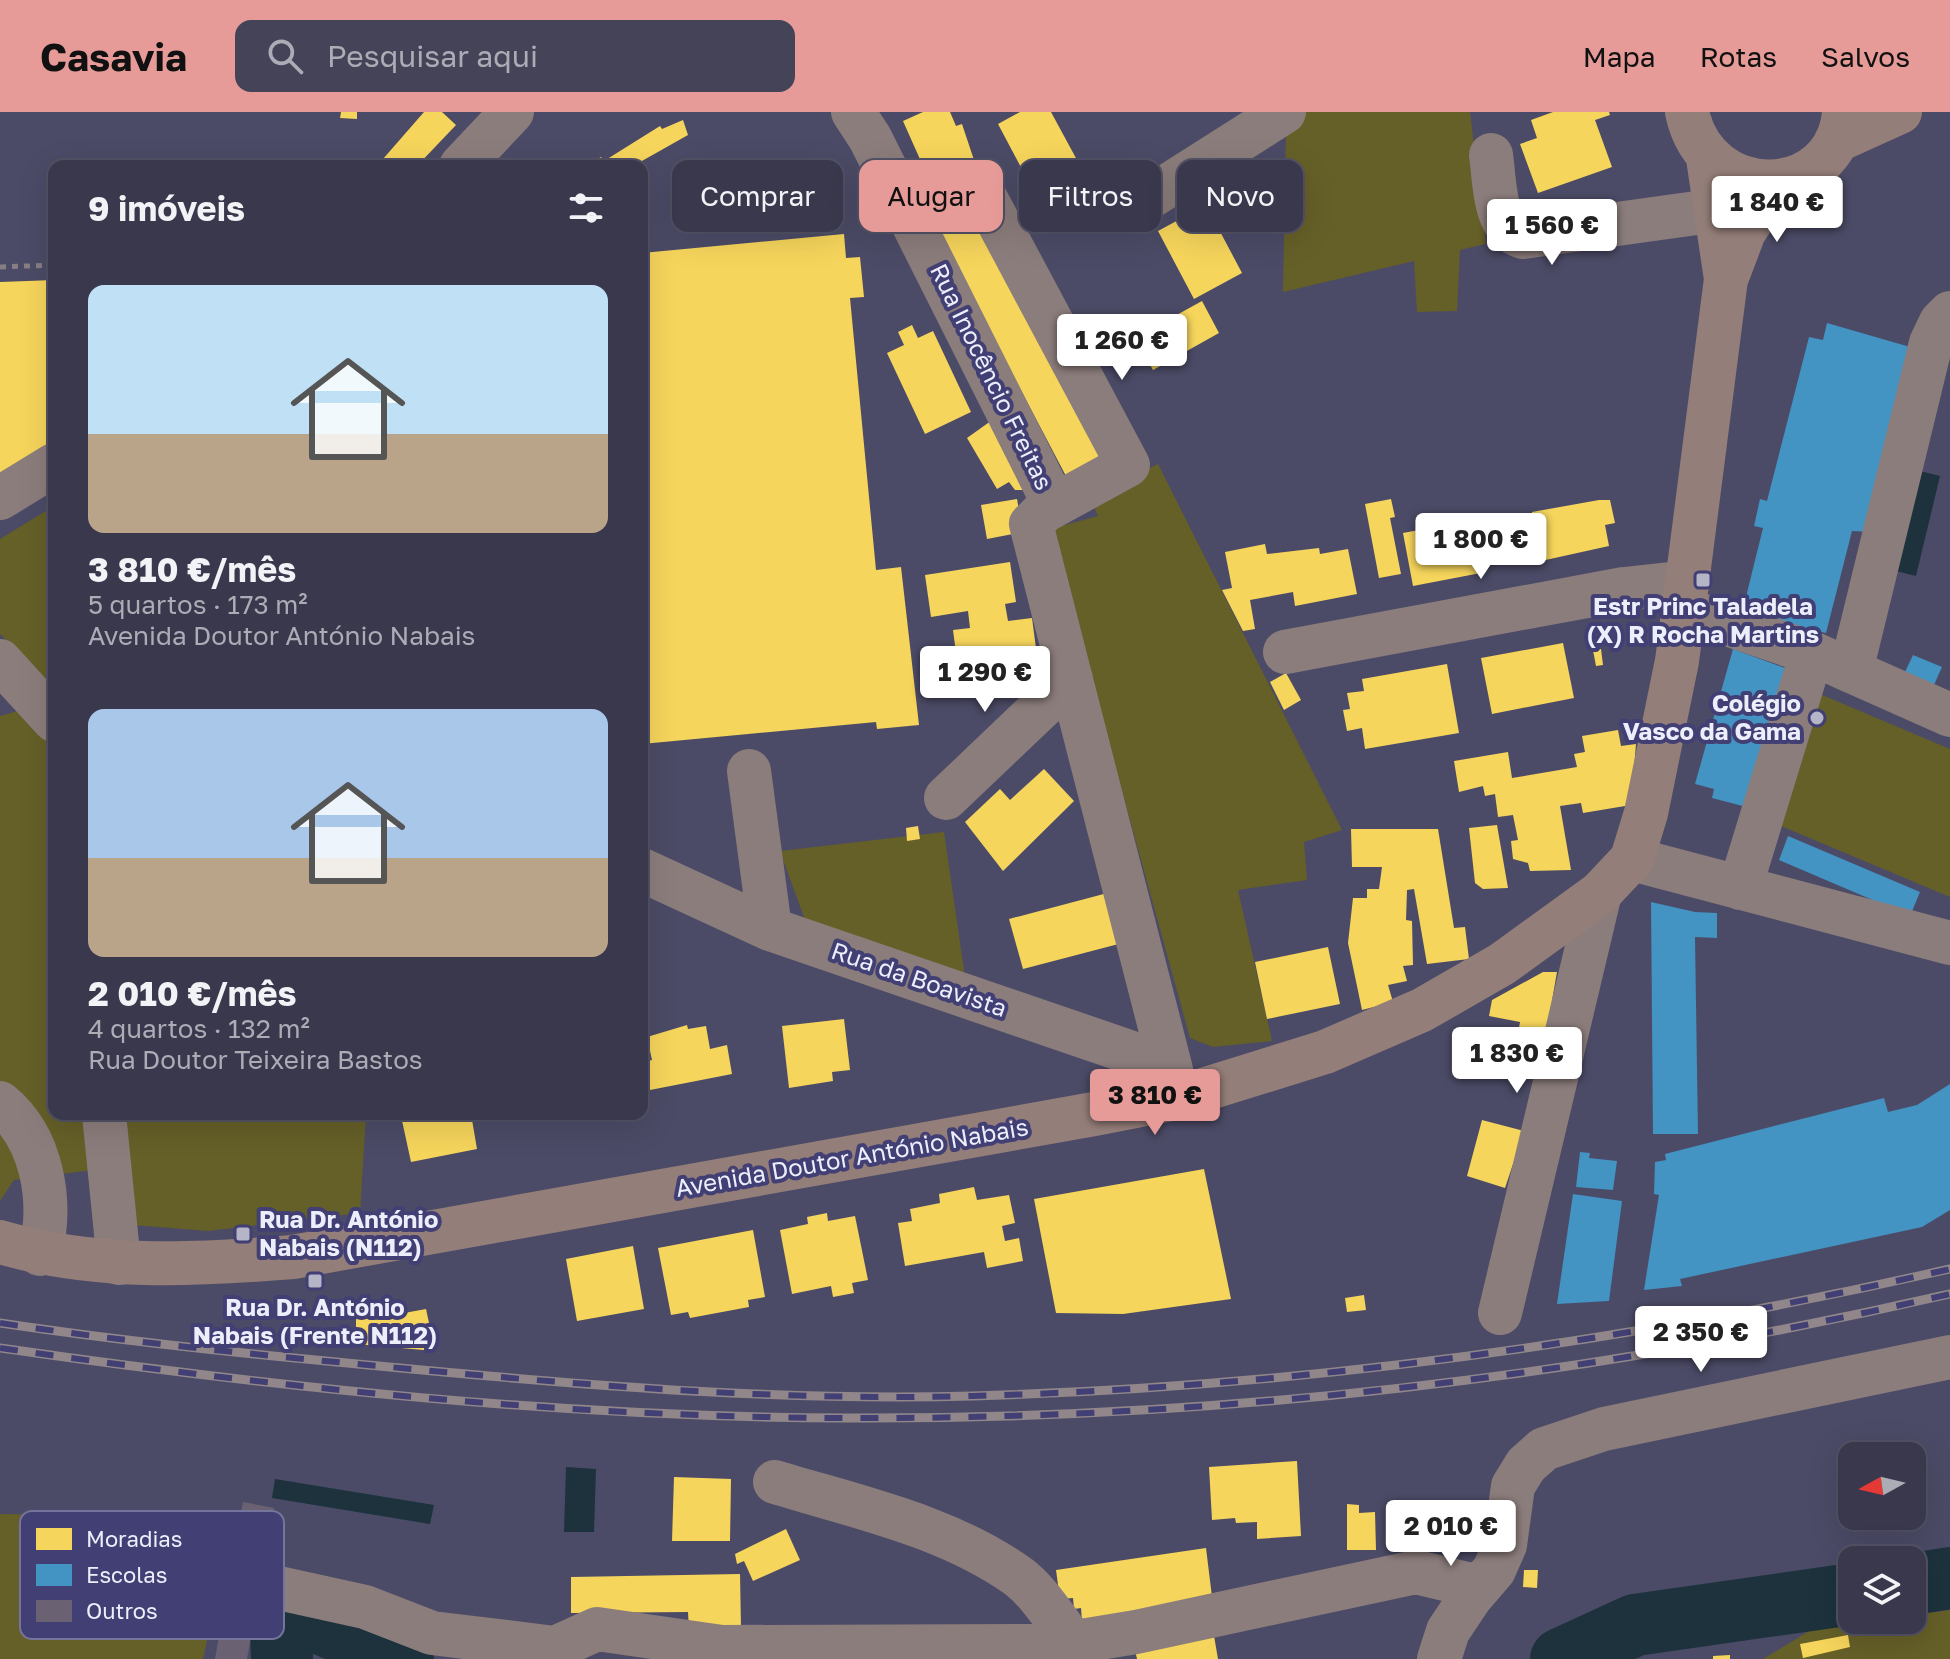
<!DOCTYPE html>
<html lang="pt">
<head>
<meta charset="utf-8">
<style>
	body { margin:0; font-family:"Golos Text",sans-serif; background:#444357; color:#f1f3f6; height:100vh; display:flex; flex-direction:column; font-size:30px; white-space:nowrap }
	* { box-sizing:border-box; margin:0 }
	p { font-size:26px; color:#abacb6 }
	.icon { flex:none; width:44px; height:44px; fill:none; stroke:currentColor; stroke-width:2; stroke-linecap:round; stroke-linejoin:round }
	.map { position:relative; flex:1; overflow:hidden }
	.details { position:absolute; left:48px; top:48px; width:600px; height:960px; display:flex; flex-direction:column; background:#39384d; border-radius:16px; box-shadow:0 8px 32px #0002,0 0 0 2px #535265 }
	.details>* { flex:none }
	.hud { position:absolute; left:672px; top:48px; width:760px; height:72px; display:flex; gap:16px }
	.needle { width:52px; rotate:262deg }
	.tools { position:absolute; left:1838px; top:1330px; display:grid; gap:16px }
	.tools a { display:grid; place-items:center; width:88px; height:88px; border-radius:16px; background:#39384d; box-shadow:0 8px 32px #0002,0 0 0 2px #535265; font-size:40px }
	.price { position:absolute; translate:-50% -68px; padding:0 18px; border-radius:8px; background:#fff; color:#222; font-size:26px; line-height:52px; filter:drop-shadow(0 2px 4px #0008) }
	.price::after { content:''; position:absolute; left:50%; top:48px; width:24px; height:18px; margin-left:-12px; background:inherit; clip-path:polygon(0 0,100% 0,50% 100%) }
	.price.on { background:#e69b98; color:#111 }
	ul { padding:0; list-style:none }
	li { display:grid; align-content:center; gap:16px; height:424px; padding:0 40px }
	li span { display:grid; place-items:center; height:248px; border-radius:16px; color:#555 }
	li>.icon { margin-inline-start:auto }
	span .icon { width:144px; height:144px; fill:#fffc; stroke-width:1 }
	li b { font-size:34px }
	h2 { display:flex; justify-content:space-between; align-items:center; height:96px; padding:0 40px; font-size:34px }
	.chip { padding:0 28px; border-radius:16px; background:#39384d; box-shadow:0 8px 32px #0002,0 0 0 2px #535265; font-size:28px; line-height:72px }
	.chip.on { background:#e69b98; color:#111 }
	header { display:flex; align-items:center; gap:48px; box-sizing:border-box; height:112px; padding:0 40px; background:#e69b98; color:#111 }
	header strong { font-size:38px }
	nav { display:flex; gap:44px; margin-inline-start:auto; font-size:28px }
	.search { width:560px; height:72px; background:#444357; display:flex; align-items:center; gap:20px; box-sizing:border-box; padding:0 28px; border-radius:16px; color:#abacb6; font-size:30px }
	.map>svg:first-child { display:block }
	.green { fill:#655f28 }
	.water { fill:#1d323d }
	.homes { fill:#f6d55c }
	.schools { fill:#4393c3 }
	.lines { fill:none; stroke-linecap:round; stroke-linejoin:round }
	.river { stroke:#1d323d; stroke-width:62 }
	.building { fill:#6a6273 }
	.path { stroke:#877e83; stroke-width:5; stroke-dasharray:6 6; stroke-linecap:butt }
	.minor { stroke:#8b7d7b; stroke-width:44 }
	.major { stroke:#947e79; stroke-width:44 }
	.rail-casing { stroke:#91878b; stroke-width:9 }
	.rail { stroke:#413f73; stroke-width:6; stroke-dasharray:18; stroke-linecap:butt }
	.poi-dot { fill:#b5b5c7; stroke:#413f73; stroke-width:3 }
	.labels { text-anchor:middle; stroke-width:8; stroke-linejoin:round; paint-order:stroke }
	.street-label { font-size:24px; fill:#edeefb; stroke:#413f73 }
	.poi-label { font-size:24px; font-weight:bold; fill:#edeefb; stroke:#413f73 }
	.key { fill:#413f73; stroke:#75749c; stroke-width:2 }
	.key-label { font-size:22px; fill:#edeefb }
</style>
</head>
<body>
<header>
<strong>Casavia</strong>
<div class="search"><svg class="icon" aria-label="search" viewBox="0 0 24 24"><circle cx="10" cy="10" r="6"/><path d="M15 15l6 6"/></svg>Pesquisar aqui</div>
<nav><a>Mapa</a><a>Rotas</a><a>Salvos</a></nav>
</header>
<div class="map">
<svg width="1950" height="1547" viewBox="0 0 1950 1547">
	<rect width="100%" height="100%" fill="#4c4b67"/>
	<path class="green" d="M1306,0h164l16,132 -26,6 -3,61 -40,1 -3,-51 -131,31 3,-161z
		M1158,352l184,366 -38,12 3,38 -69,10 34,151 -59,6 -23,-9 -140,-509 48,-13 -8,-19z
		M54,394v180l-54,-52v-95z
		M1815,580l135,57v148l-176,-74z
		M52,589l2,413h40l6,55 -86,11 -14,21v-485z
		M944,720l22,152 -161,-64 -25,-69z
		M112,1002h254l-6,99 -152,18 -88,-7z
		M0,1402l234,3 -31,142h-203z
		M1950,1498v49h-187l51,-31 63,-8h35v-5z"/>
	<path class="water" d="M1920,359l20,5 -24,100 -20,-5z
		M566,1355l30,2 -2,63h-30z
		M275,1367l159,26 -4,19 -158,-26z"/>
	<path class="homes" d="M341,0h16v7l-17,-1z
		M424,0h18l14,13 -39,41h-16l-18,-7z
		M923,0h27l6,14 6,-2 13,39 -44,21 -28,-63z
		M1020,0h31l26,48 -16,9 3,4 -31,17 -35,-66z
		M1553,0h56l1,3 -15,5 17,47 -74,26 -18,-49 17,-6 -6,-18z
		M683,8l5,15 -55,31h-47l15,-9 3,4 56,-35 2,3z
		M1206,93l36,68 -48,26 -36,-68z
		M970,95l132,252 -35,19 -132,-252z
		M844,122l2,24 14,-1 4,40 -14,1 26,272 25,-3 18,158 -42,4 -1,-7 -234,22v-491z
		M54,168v176l-54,34v-208z
		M1202,189l17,32 -66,37 -15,-27 9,-5 -3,-5z
		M912,213l6,13 15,-7 38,81 -46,22 -38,-81 17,-8 -6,-13z
		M995,306l33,72h-13l-6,-8 -12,7 -30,-51z
		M1017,387l6,33 -36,7 -6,-34z
		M1391,387l4,18 -5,1 11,56 -22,4 -14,-74z
		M1599,388h11l5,23 -10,2 4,21 -68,15 -9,-49z
		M1477,407l9,53 -73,14 -10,-53z
		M1265,432l2,10 52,-6 1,6 28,-5 9,45 -62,12 -2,-14 -43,8 5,29 -12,2 -21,-41 10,-2 -7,-36z
		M1010,450l6,40 -11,2 3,17 24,-3 5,38 -79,12 -5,-38 17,-2 -2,-17 -37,6 -6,-42z
		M1563,531l11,55 -82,16 -11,-56z
		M1601,537l2,16 -7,1 -3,-16z
		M1447,552l12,69 -94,16 -3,-21 -15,3 -4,-21 7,-1 -3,-16 17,-2 -2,-12z
		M1286,561l15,27 -17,10 -14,-28z
		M1618,618l3,16 15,-2 -5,61 -48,8 -2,-10 -21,3 11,64 -41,1 -2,-8 -15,-4 -2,-18 7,-1 -5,-25 -15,2 -3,-23 -10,2 -2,-10 -24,6 -5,-31 54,-9 4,26 65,-11 -3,-13 11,-2 -3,-16z
		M1044,657l30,32 -71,70 -38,-49 35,-33 10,11z
		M1497,713l11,63 -25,1 -8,-6 -6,-55z
		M918,714l2,13 -13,2 -1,-13z
		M1351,717h87l16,99 11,-1 4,32 -42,5 -13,-75 -7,1 -1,30 6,1 1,44 -10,1 4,15 -19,4 5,17 -31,8 -14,-67 5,-45h14v-9h12l3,-22h-30z
		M1115,779l15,50 -107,28 -14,-50z
		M1328,835l12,57 -73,15 -12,-57z
		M1543,860h14l-19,108 -27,-5 9,-53 -31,-6 3,-16z
		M844,907l6,51 -18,2 1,9 -44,7 -7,-62z
		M687,913l1,4 18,-3 4,23 17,-4 5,29 -82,16 -6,-28 8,-2 -5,-23z
		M471,1002l6,35 -66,13 -10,-46z
		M1482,1008l42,11 -19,57 -38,-12z
		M1204,1057l27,130 -108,15 -67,-1 -22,-114z
		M974,1075l3,13 32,-5 6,28 -13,3 3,15 14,-3 4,23 -36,7 -3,-16 -79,14 -7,-43 14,-2 -2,-12 30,-6 -1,-9z
		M827,1101l1,8 27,-5 13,64 -16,3 2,10 -21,4 -2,-11 -39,8 -12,-64 28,-6 -1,-7z
		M753,1118l12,67 -17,3 1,7 -59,11 -2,-6 -17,3 -13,-67z
		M633,1134l11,63 -67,12 -11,-62z
		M1364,1183l2,15 -19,2 -2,-14z
		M377,1194v12l49,-9 9,42 -79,-7v-37z
		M1297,1349l4,75 -44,3v-17l-21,1 -1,-5 -23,2 -3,-53z
		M674,1365l57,2 -1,62h-58z
		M1347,1392l12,1v8l16,-1 1,38h-29z
		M786,1417l14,31 -47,21 -9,-20 -7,3 -2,-10z
		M1206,1436l7,57 -131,16 -1,-13 -7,1 -1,-11 -13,1 -4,-29z
		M1524,1458h14l-1,18 -14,-1z
		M740,1462l1,54 -52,2 -1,-18 -117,1v-36z
		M1213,1518l5,29h-81l-3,-14z
		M1848,1523l2,12 -47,11 -3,-14z
		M1730,1543v4h-17v-3z"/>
	<path class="schools" d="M1827,211l90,26 -46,183 -19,-1 -26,102 -84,-20 21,-85 -9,-2 6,-27 7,2 42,-164 14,3z
		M1733,537l63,23 -38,138 -46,-12 2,-9 -19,-5z
		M1913,543l29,12 -9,20 -29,-13z
		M1788,724l132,56 -10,24 -131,-56z
		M1651,790l44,10 22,1v25l-22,-1 3,197h-45z
		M1950,972v126l-28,17 -242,52 2,7 -38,4 15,-95 -5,-1 1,-32 11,-2 -1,-6 219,-56 4,14 29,-7z
		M1580,1040l10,1 -1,5 28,3 -4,29 -37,-3z
		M1573,1082l49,7 -13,100 -52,3z"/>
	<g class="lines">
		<path class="river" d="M1912,1472l38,-6
			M282,1547l-1,-27 9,-11 16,-4 97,42
			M1561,1547l74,-34 217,-31"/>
	</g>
	<path class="building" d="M243,1390l31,6 -27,151h-32z"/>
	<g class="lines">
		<path class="path" d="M0,155l54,-2"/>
		<path class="minor" d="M853,0l17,26 183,364 -22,22 139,542
			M1491,43c4,27 2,73 32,82l195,-27
			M461,54l51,-54
			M986,87l142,266 -84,46
			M1136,94l148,-94
			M0,386l54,-33
			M1683,497l129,44 39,18 80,-328 10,-21 9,-9
			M1285,540l339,-63 64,-7
			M0,549l54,59
			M1851,559l99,44
			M749,659l21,158
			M946,686l125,-119
			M1632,747l318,84
			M642,758l128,59 400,137 5,22
			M1740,776l72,-235
			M0,991c43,35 53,99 40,151
			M104,1002l15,149
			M1500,1201l100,-420
			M775,1370c82,25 173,44 244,95 21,16 38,45 55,66
			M274,1475l91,20 67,26 123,15 42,-19 125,18 329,-1 85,-14 280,-60 63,15
			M1439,1547l9,-28 22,-33 24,-28 11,-25 8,-59 13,-21 18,-16 60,-20 346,-72"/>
		<path class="major" d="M1687,0c20,95 150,90 157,0
			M1836,29l64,-29
			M1727,165l17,-45 33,-50
			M0,1130c96,28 194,23 293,15l801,-143 83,-16 148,-46 97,-42 80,-46 98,-71 32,-34 14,-46 31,-152 49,-382 -18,-121"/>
		<g class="rail-casing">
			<path id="rail" d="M0,1211c140,21 281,34 422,47 183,17 367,31 551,26 329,-9 656,-54 977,-127
				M0,1236c279,40 563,69 845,70 372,2 743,-41 1105,-124"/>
		</g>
		<use href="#rail" class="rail"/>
	</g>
	<g class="poi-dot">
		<rect x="1695" y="460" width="16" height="16" rx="4"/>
		<circle cx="1817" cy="606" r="8"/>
		<rect x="235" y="1114" width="16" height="16" rx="4"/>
		<rect x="307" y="1161" width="16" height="16" rx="4"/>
	</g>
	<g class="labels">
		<g class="street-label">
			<text transform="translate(991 265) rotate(64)" y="8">Rua Inocêncio Freitas</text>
			<text transform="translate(919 868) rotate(19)" y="8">Rua da Boavista</text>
			<text transform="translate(852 1046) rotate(-10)" y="8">Avenida Doutor António Nabais</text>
		</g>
		<g class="poi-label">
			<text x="1703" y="503">Estr Princ Taladela<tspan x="1703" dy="28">(X) R Rocha Martins</tspan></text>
			<text x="1801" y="600" text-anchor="end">Colégio<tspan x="1801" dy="28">Vasco da Gama</tspan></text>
			<text x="259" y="1116" text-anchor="start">Rua Dr. António<tspan x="259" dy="28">Nabais (N112)</tspan></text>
			<text x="315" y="1204">Rua Dr. António<tspan x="315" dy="28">Nabais (Frente N112)</tspan></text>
		</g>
	</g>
	<rect x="20" y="1399" width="264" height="128" rx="12" class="key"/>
	<rect x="36" y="1416" width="36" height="22" fill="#f6d55c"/>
	<rect x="36" y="1452" width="36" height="22" fill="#4393c3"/>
	<rect x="36" y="1488" width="36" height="22" fill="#6a6273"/>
	<g class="key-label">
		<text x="86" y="1435">Moradias</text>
		<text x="86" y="1471">Escolas</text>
		<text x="86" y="1507">Outros</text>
	</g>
</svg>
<div class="tools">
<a><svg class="needle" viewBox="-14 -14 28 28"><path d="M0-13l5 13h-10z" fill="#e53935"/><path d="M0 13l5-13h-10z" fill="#abacb6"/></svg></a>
<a><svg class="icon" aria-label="layers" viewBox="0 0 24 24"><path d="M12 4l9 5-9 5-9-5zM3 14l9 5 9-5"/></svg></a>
</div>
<b class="price" style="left:1777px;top:132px">1 840 €</b>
<b class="price" style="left:1552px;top:155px">1 560 €</b>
<b class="price" style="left:1122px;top:270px">1 260 €</b>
<b class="price" style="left:1481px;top:469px">1 800 €</b>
<b class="price" style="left:985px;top:602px">1 290 €</b>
<b class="price" style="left:1517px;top:983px">1 830 €</b>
<b class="price on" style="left:1155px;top:1025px">3 810 €</b>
<b class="price" style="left:1701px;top:1262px">2 350 €</b>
<b class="price" style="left:1451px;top:1456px">2 010 €</b>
<div class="hud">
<a class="chip">Comprar</a>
<a class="chip on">Alugar</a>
<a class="chip">Filtros</a>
<a class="chip">Novo</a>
</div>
<section class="details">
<h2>9 imóveis<svg class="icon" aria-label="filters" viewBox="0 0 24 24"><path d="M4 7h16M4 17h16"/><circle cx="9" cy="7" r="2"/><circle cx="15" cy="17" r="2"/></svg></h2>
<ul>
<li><span style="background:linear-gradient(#bfe0f5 60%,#b9a48a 0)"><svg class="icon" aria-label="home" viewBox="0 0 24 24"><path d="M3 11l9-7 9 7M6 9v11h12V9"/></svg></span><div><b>3 810 €/mês</b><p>5 quartos · 173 m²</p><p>Avenida Doutor António Nabais</p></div></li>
<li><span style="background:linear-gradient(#a9c7e8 60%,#b9a48a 0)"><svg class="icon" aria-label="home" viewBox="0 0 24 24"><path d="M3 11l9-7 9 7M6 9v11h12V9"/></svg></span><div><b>2 010 €/mês</b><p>4 quartos · 132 m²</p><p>Rua Doutor Teixeira Bastos</p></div></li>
</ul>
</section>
</div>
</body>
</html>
